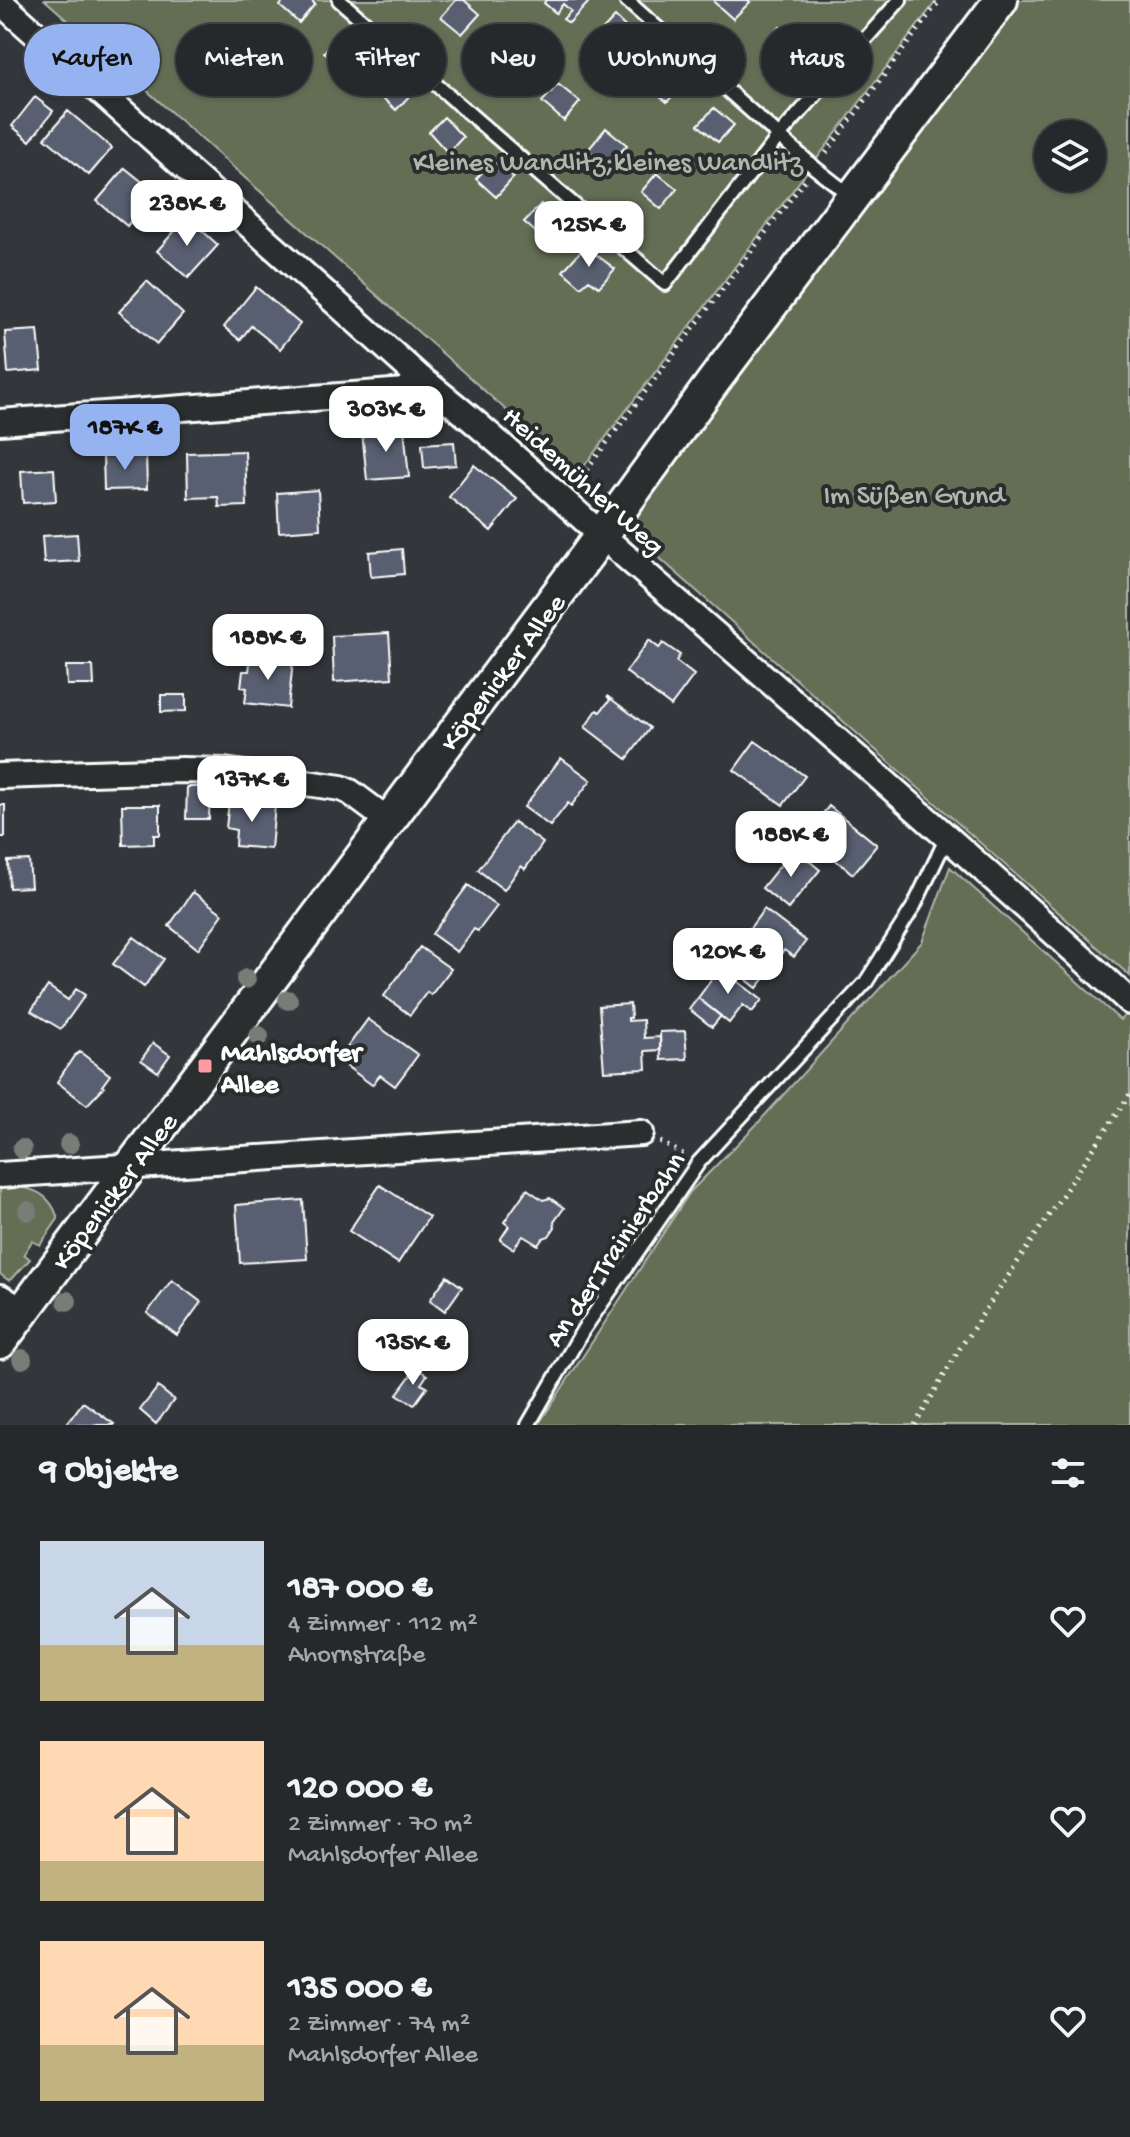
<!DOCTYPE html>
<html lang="de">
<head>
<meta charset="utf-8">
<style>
	body { margin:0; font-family:"Gochi Hand",sans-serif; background:#2e3134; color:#f1f3f6; height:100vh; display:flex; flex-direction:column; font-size:30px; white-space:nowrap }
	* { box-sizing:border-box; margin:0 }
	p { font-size:26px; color:#a4a6a9 }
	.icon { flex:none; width:44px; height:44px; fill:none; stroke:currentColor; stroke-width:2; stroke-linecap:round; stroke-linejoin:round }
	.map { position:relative; height:1425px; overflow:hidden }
	.panel { display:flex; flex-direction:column; background:#26292c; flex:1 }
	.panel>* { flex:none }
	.guide { position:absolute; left:24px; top:24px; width:1082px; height:72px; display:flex; gap:16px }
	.fabs { position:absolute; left:1034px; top:120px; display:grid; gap:16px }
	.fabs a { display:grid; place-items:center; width:72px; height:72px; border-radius:50%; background:#26292c; box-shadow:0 2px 6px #0004,0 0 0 2px #424548; font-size:40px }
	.price { position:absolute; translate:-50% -68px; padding:0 18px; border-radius:16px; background:#fff; color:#222; font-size:26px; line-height:52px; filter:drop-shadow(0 2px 4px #0008) }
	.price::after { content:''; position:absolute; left:50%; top:48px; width:24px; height:18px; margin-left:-12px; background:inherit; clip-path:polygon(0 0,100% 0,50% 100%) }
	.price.on { background:#95b2f1; color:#111 }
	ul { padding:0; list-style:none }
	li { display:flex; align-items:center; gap:24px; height:200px; padding:0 40px }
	li span { display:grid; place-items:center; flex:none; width:224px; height:160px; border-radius:0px; color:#555 }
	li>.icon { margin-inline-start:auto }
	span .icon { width:96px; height:96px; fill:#fffc; stroke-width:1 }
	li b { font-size:34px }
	h2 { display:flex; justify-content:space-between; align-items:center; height:96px; padding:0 40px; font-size:34px }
	.tag { padding:0 28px; border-radius:36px; background:#26292c; box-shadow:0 2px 6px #0004,0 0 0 2px #424548; font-size:28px; line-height:72px }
	.tag.on { background:#95b2f1; color:#111 }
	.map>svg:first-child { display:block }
	.green { fill:#636e55; stroke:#b1b6aa; stroke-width:2; fill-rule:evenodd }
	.building { fill:#595e70; stroke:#fff; stroke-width:2 }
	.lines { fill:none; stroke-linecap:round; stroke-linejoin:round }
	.lane-casing { stroke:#fff; stroke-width:18 }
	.street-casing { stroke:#fff; stroke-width:30 }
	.secondary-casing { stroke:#fff; stroke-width:38 }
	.path { stroke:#fff; stroke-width:5; stroke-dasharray:2 6; stroke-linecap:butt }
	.lane { stroke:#2a2d2e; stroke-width:12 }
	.street { stroke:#2a2d2e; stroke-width:24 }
	.secondary { stroke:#2a2d2e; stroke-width:32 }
	.tree { fill:#787d78 }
	.poi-dot { fill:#ff9aa2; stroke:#2a2d2e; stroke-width:3 }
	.labels { text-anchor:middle; stroke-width:8; stroke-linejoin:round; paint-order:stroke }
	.park-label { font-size:28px; fill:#b1b6aa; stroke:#2a2d2e }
	.street-label { font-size:28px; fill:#fff; stroke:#2a2d2e }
	.poi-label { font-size:28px; font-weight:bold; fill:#fff; stroke:#2a2d2e; text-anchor:start }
</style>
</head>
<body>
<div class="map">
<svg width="1130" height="1425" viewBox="0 0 1130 1425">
	<rect width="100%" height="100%" fill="#33373b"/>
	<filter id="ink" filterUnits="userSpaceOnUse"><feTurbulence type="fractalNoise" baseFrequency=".0125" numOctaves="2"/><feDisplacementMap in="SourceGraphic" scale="16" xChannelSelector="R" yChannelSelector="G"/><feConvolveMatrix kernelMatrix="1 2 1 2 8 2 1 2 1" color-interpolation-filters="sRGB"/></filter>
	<g filter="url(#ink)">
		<path class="green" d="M45,0h892l-359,474z
			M1010,0h120v976l-476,-423 -31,-33zM1048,134h44v44h-44z
			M950,867l170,153 10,-9v414h-592l152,-233 67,-68 165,-182z
			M0,1186c27,0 50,4 58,33l-18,26 -8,-4 -8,13 6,5 -18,20 -4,1 -8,-6z"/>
		<path class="building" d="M284,0h27l4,4 -16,19 -19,-17z
			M456,0h8l16,14 -18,20 -21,-17z
			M546,0h39l3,3 -19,20 -6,-4 8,-8 -8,-7 -7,9 -12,-10z
			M715,0h33l2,2 -17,17 -19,-17z
			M615,17l20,19 -17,20 -22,-19z
			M780,27l27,25 -17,18 -26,-24z
			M344,30l21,16 -20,25 -21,-19z
			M507,40l22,17 -17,21 -23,-17z
			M664,63l21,19 -18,20 -21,-18z
			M389,71l25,20 -18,19 -22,-20z
			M558,84l22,18 -16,19 -22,-19z
			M35,97l18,14 -23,30 -18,-15z
			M714,108l20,17 -16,17 -20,-17z
			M68,111l44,37 -23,27 -44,-37z
			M444,117l19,20 -15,16 -19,-21z
			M606,128l21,17 -19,21 -20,-16z
			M493,160l21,17 -18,20 -20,-18z
			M125,168l30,24 -28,34 -30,-25z
			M657,173l20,16 -16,20 -20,-17z
			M541,204l21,18 -16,19 -22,-19z
			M187,217l31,28 -30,33 -31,-27z
			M585,246l30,23 -16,18 -10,-7 -8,7 -18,-16z
			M147,281l36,33 -26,30 -38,-32z
			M256,287l44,37 -20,25 -29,-23 -11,14 -16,-13z
			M38,330l4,40 -34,3 -3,-41z
			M404,428l5,49 -42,3 -5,-48z
			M454,442l2,23 -32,3 -2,-24z
			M245,451l2,55 -28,1 -1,-10 -30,1 -1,-45z
			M146,453l1,36 -43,1 -1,-36z
			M474,465l43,34 -26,32 -42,-34z
			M54,469l2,32 -33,2 -2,-32z
			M318,490l2,39 -41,3 -2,-39z
			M77,534l2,27 -35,2 -2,-27z
			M402,549l2,25 -33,3 -2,-25z
			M389,633l3,45 -58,4 -2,-46z
			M649,640l10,8 4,-5 17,12 -4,6 18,14 -23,31 -45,-34z
			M251,656l42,5 -5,47 -43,-5 2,-15 -6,-1 2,-16h6z
			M66,666h27l1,19h-27z
			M161,695h25v16l-25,1z
			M607,696l43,32 -23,31 -42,-32 12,-17 3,2 10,-12z
			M755,741l50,35 -22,29 -49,-35z
			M561,758l30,22 -20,26 -3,-3 -18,23 -26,-19z
			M187,787h23l-1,32h-23z
			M229,801l46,4 -4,44 -36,-3 1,-16 -10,-2z
			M0,805h5v32h-5z
			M122,805h38v30h-6v9l-31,1z
			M829,806l48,39 -24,29 -25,-20 -3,2 -19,-15 6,-7 -4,-2z
			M514,822l29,21 -18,26 -4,-3 -17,24 -26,-20z
			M794,848l26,22 -32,39 -26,-21z
			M29,860l2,27 -22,1 -1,-27z
			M468,885l29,21 -19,25 -4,-2 -17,23 -25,-18z
			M193,892l30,22 -25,35 -29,-23z
			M764,909l42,32 -12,16 -10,-7 -10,13 -32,-24z
			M134,937l30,22 -20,28 -31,-23z
			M420,947l31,22 -20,26 -4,-3 -17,23 -26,-19z
			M743,958l23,19 -9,11 -23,-18z
			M720,968l42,32 -10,12 -9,-7 -14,18 -31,-25z
			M48,986l20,14 8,-11 9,6 -24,34 -30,-18z
			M698,998l23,18 -9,11 -23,-18z
			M630,1004l1,14h-3v3l15,-1 1,18 16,-1v13l-15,1 1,18 -42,2 -5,-65z
			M368,1019l50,36 -23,31 -15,-11 -8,10 -34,-25z
			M685,1031l2,28 -26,1 -1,-28z
			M153,1043l17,12 -12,17 -17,-12z
			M80,1052l30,23 -8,11 2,1 -17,18 -30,-23 17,-26z
			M380,1185l49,32 -31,46 -49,-32z
			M527,1189l16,11 7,-2 14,10 -10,14 1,5 -6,9 -6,2 -5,7 -15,-9 -10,13 -13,-9 9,-14 -5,-4z
			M303,1200l4,59 -67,4 -4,-58z
			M447,1276l15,11 -17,24 -15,-11z
			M172,1280l29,22 -24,33 -30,-22z
			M416,1368l11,7 -6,9 6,3 -13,18 -17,-11z
			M158,1387l16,13 -18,24 -16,-14z
			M83,1402l31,22 -1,1h-47z"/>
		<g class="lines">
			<g class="lane-casing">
				<path id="lane" d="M339,0l326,284 114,-148 121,-136
					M626,0l189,168 36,28
					M528,1425l55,-95 116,-168 167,-180 48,-76 34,-71"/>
			</g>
			<g class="street-casing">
				<path id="street" d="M0,2l419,375c77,59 146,127 220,191 165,143 330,286 491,434
					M0,422l405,-31 14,-14
					M0,776l182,-6 42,1 117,17 9,4 39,29
					M0,1175l641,-42
					M0,1297l23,14"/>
			</g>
			<g class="secondary-casing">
				<path id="secondary" d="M0,1342l587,-787 126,-173 288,-382"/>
			</g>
			<path class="path" d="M826,153l114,-153
				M577,482l228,-302
				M660,1142l23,12
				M915,1425l45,-77 170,-254"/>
			<use href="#lane" class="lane"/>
			<use href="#street" class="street"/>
			<use href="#secondary" class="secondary"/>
		</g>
		<g class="tree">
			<circle cx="246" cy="979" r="10"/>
			<circle cx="288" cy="1000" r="10"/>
			<circle cx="259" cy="1036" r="10"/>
			<circle cx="69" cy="1144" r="10"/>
			<circle cx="22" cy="1149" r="10"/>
			<circle cx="28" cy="1211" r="10"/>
			<circle cx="67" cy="1301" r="10"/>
			<circle cx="22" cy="1359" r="10"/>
		</g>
	</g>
	<rect class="poi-dot" x="197" y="1058" width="16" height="16" rx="4"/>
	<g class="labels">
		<g class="park-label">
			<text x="608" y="170">Kleines Wandlitz;kleines Wandlitz</text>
			<text x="914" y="503">Im Süßen Grund</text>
		</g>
		<g class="street-label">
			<text transform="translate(585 479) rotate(42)" y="10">Heidemühler Weg</text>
			<text transform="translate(501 671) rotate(-53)" y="10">Köpenicker Allee</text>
			<text transform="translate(113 1190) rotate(-53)" y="10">Köpenicker Allee</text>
			<text transform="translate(613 1248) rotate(-56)" y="10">An der Trainierbahn</text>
		</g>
		<g class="poi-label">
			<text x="221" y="1060">Mahlsdorfer<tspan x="221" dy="32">Allee</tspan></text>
		</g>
	</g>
</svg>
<div class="fabs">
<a><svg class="icon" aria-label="layers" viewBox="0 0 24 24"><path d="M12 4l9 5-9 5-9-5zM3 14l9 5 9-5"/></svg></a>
</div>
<b class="price" style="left:187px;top:248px">238K €</b>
<b class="price" style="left:589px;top:269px">125K €</b>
<b class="price" style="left:386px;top:454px">303K €</b>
<b class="price on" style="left:125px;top:472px">187K €</b>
<b class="price" style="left:268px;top:682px">188K €</b>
<b class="price" style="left:252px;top:824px">137K €</b>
<b class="price" style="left:791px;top:879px">188K €</b>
<b class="price" style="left:728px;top:996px">120K €</b>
<b class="price" style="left:413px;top:1387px">135K €</b>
<div class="guide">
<a class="tag on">Kaufen</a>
<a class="tag">Mieten</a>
<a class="tag">Filter</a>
<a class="tag">Neu</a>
<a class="tag">Wohnung</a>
<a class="tag">Haus</a>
</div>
</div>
<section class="panel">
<h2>9 Objekte<svg class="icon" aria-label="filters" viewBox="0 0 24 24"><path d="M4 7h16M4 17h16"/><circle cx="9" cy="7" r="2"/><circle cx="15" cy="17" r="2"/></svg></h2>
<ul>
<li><span style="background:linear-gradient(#c9d6e8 65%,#c2b280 0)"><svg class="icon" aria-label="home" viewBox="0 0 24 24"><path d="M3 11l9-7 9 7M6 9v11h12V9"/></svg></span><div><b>187 000 €</b><p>4 Zimmer · 112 m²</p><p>Ahornstraße</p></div><svg class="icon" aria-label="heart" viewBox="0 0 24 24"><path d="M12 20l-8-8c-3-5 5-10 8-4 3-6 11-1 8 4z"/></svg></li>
<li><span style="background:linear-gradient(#ffd9b3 75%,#c2b280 0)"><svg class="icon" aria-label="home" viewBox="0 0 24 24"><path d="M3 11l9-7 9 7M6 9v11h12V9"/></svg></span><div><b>120 000 €</b><p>2 Zimmer · 70 m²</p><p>Mahlsdorfer Allee</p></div><svg class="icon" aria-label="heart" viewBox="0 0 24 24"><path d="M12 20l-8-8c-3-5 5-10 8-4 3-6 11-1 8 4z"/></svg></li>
<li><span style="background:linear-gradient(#ffd9b3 65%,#c2b280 0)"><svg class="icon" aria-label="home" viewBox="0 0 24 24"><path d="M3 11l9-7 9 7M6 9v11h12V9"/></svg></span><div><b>135 000 €</b><p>2 Zimmer · 74 m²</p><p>Mahlsdorfer Allee</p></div><svg class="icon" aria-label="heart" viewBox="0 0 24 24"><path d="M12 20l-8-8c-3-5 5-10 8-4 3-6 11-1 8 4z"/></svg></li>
</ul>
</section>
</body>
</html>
